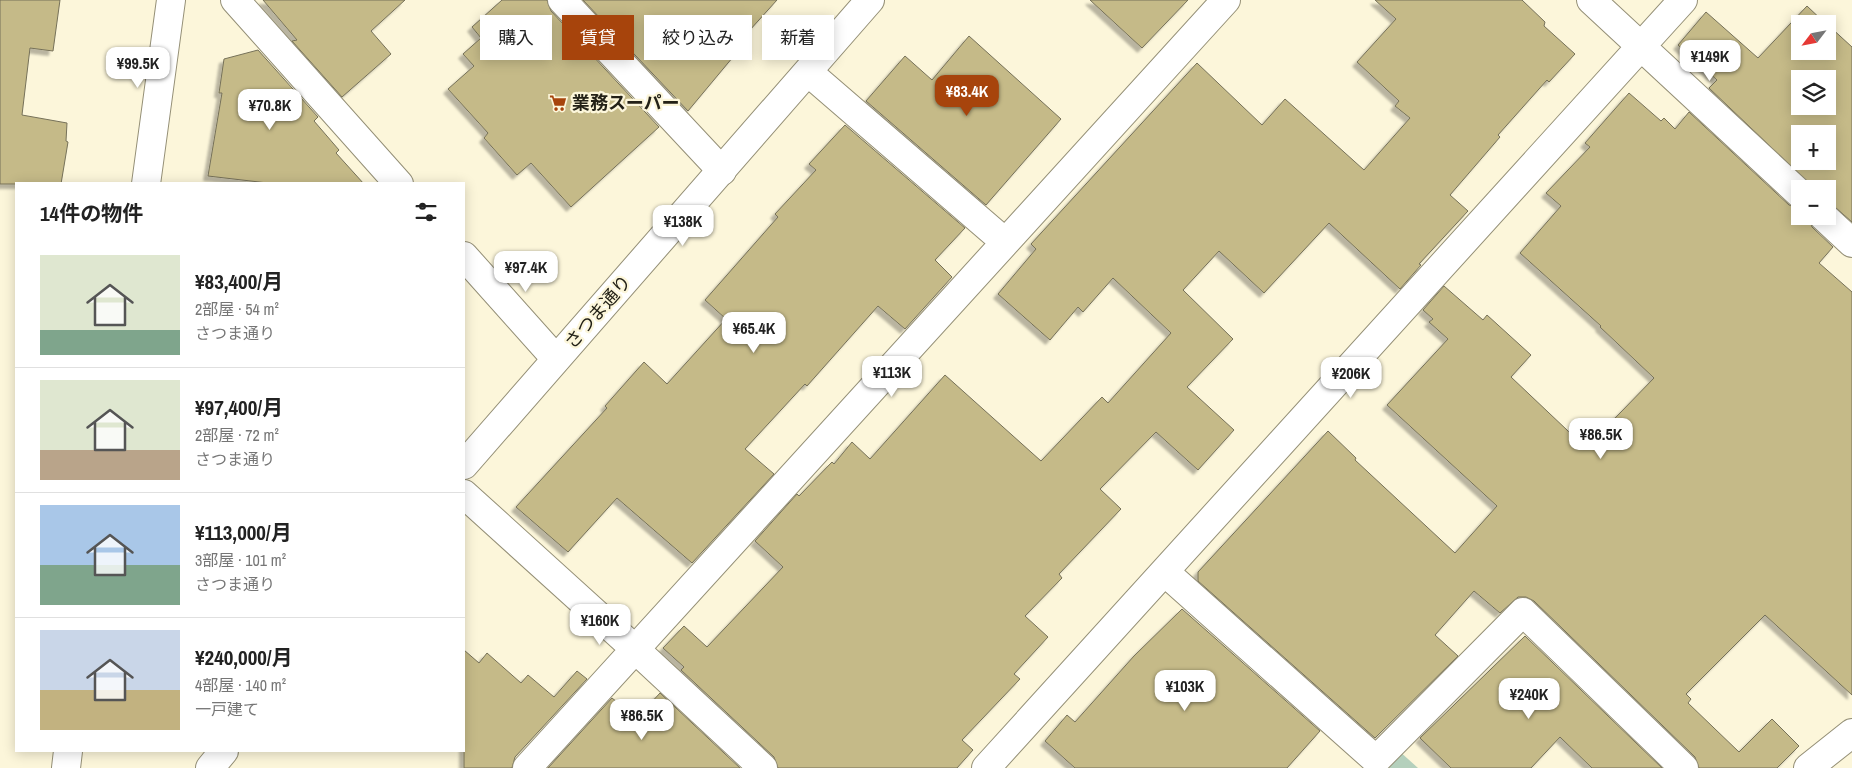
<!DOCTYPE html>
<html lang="ja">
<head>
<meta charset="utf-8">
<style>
	body { margin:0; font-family:"Archivo Narrow","Noto Sans JP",sans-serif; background:#f6f6f6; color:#222; height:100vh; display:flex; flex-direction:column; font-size:19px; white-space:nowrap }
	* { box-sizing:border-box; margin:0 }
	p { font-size:16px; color:#767676 }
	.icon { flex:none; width:28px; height:28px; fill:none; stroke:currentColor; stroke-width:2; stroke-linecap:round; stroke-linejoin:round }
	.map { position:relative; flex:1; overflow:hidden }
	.panel { position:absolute; left:15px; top:182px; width:450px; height:570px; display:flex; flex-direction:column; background:#fff; border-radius:0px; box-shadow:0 2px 12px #0003 }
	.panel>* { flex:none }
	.guide { position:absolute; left:480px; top:15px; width:475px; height:45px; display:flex; gap:10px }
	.needle { width:32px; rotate:238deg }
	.controls { position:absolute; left:1791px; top:15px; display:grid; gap:10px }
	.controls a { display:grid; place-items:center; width:45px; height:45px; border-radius:0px; background:#fff; box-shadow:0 2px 12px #0003; font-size:25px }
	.price { position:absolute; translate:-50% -42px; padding:0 11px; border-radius:10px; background:#fff; color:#222; font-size:16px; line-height:32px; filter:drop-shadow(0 1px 2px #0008) }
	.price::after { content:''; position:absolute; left:50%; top:30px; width:15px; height:11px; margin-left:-8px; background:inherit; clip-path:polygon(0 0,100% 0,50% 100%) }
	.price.selected { background:#a7440c; color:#fff }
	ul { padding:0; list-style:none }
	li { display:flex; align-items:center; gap:15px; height:125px; padding:0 25px }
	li+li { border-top:1px solid #e0e0e0 }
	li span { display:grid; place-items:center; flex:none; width:140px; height:100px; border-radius:0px; color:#555 }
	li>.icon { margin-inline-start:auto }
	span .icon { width:60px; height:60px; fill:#fffc; stroke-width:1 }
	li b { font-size:21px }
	h2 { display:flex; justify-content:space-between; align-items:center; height:60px; padding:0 25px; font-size:21px }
	.tag { padding:0 18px; border-radius:0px; background:#fff; box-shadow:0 2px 12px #0003; font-size:18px; line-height:45px }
	.tag.selected { background:#a7440c; color:#fff }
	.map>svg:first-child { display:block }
	.green { fill:#b4d0bc }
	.building { fill:#c5ba88; stroke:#767159; fill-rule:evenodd; filter:url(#shadow) }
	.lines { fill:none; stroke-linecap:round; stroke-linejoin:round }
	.street-casing { stroke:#948f76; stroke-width:30 }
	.secondary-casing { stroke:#948f76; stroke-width:30 }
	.street { stroke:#fff; stroke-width:28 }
	.secondary { stroke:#fff; stroke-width:28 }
	.labels { text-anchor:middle; stroke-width:4.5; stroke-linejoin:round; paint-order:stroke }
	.poi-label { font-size:18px; font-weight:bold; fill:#232117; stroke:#fcf6da; text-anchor:start }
	.street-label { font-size:18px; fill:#232117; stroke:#fcf6da }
</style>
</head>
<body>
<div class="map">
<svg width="1852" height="768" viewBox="0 0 1852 768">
	<defs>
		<filter id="shadow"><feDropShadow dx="-4.5" dy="4.5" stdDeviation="1" flood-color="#0004"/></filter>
	</defs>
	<rect width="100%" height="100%" fill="#fcf6da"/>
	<path class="green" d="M1398,750l20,18h-37z"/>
	<path class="building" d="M0,0h60l-7,51 -23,-3 -8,67 45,8 -1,18 2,1 -7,42h-61z
		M263,0h142l-34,31 20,23 -49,43 -50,-56 5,-1z
		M502,0h45l4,11 108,116 -88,80 -40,-44 -14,12 -33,-37 4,-5 -40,-44 26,-23 -11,-12 18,-16 -9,-11z
		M583,0h194l-37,41 3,4 -55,66z
		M1090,0h98l-46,48z
		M1375,0h147l23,22 -1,4 31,28 -26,28 -2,-2 -49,55 2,2 -50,58 18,16 -49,53 2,1 -21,24 -71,-66 -65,70 -45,-42 -36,39 50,49 -46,48 47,43 -36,40 -42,-38 -56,57 21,20 -62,65 3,4 -37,38 23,21 -34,37 6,5 -58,61 11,10 -16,18h-179l-4,-11 -93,-87 3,-3 -21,-19 21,-22 23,21 76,-80 -28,-26 42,-47 2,2 33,-34 2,2 18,-22 18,17 75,-84 96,86 61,-64 6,6 63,-70 -58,-55 -30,34 -5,-5 -28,33 -52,-46 38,-45 -5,-5 166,-181 65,62 23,-26 79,71 46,-52 -15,-12 4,-5 -42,-39 39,-43z
		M1807,6l19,18h-26v27h28v-26l24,22v175l-24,-21v-12h-13l-106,-101 8,-8 -39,-35 28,-33 52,46zM1800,79h28v27h-28zM1800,134h28v27h-28z
		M969,36l92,83 -75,86 -120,-104 39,-45 27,24z
		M258,50l60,67 -4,4 25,29 -3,3 28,31h-88l-68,-8 14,-83h-3l5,-34z
		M1629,93l32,28 3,-3 11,11 14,-17 100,93 11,4v7h8l4,11 21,20 -14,16 33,29v403l-87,-80 -79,79 5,5 -3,4 51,49 33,-33 27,27 -22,22h-78l-4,-11 -161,-156 -8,-4h-8l-18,16 -26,-22 -39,44 23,21 -83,82 -177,-157v-9l130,-141 28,27 -1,2 100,93 42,-47 -110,-101 61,-66 -19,-17 4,-3 -10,-9 21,-24 39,34 4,-5 44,40 -20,22 75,71 68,-70 -54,-51 1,-1 -81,-73 41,-47 -15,-13 44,-46 -5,-4z
		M845,125l120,103 -30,32 17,17 -47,52 -27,-23 -71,80 -2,-2 -60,65 29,25 -82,89 -75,-65 -49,54 -52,-45 91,-99 -2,-2 39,-44 23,22 59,-65 -21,-19 73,-83 -3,-3 41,-44 -7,-6z
		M1182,609l138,122 -33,37h-212l-30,-27 22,-26 8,7 59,-66z
		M1525,636l137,132h-70l-32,-31 -29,31h-80l-31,-30z
		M464,650l15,13 8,-10 34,30 7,-8 26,22 23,-26 10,8 -72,78 -3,11h-48z
		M660,693l80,75h-192l64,-70 25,20z"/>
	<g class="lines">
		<g class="street-casing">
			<path id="street" d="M235,0l164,184
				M562,0l160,171
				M1591,0l209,194
				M808,72l197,170
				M1823,216l29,27
				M464,256l92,103
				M464,494l171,155 128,119
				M1166,573l210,187 147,-148 161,156
				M527,768l699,-768
				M986,768l697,-768
				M1808,768l44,-35"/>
		</g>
		<g class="secondary-casing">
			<path id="secondary" d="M146,184l25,-184
				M464,465l406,-465
				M66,768l2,-17
				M210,768l14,-17"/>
		</g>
		<use href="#street" class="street"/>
		<use href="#secondary" class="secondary"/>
	</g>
	<defs>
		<g id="supermarket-bare" transform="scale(1.35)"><path d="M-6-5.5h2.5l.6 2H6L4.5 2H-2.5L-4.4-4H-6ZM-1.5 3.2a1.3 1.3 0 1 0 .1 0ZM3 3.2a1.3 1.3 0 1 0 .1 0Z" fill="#a7440c" stroke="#fcf6da" stroke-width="2.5" paint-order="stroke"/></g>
	</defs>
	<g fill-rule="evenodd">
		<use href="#supermarket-bare" x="558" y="103"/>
	</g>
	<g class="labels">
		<g class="poi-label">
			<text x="572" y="109">業務スーパー</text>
		</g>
		<g class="street-label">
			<text transform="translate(598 312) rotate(-49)" y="6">さつま通り</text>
		</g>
	</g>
</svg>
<div class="controls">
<a><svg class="needle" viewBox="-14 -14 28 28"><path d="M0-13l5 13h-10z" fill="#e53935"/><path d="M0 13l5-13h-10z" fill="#767676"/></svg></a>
<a><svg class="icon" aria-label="layers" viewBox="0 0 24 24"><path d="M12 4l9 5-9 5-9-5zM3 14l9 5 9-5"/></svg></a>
<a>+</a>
<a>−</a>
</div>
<b class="price" style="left:1710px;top:82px">¥149K</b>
<b class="price" style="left:138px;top:89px">¥99.5K</b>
<b class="price selected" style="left:967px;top:117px">¥83.4K</b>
<b class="price" style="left:270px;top:131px">¥70.8K</b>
<b class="price" style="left:683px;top:247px">¥138K</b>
<b class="price" style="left:526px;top:293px">¥97.4K</b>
<b class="price" style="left:754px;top:354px">¥65.4K</b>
<b class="price" style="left:892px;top:398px">¥113K</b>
<b class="price" style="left:1351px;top:399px">¥206K</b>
<b class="price" style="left:1601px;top:460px">¥86.5K</b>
<b class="price" style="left:600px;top:646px">¥160K</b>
<b class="price" style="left:1185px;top:712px">¥103K</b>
<b class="price" style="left:1529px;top:720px">¥240K</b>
<b class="price" style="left:642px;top:741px">¥86.5K</b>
<div class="guide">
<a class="tag">購入</a>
<a class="tag selected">賃貸</a>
<a class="tag">絞り込み</a>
<a class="tag">新着</a>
</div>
<section class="panel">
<h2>14件の物件<svg class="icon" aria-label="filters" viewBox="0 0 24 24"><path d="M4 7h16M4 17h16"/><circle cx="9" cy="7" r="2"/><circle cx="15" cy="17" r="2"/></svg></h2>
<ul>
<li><span style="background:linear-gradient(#dfe7d0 75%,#7fa58c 0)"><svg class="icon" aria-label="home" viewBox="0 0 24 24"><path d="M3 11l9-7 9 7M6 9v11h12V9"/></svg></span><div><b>¥83,400/月</b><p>2部屋 · 54 m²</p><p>さつま通り</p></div></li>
<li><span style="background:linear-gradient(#dfe7d0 70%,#b9a48a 0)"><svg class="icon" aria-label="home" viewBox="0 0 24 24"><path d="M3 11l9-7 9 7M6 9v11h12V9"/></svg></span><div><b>¥97,400/月</b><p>2部屋 · 72 m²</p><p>さつま通り</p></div></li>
<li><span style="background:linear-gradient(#a9c7e8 60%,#7fa58c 0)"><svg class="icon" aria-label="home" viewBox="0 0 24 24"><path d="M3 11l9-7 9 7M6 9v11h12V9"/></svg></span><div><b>¥113,000/月</b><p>3部屋 · 101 m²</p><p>さつま通り</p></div></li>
<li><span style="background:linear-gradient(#c9d6e8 60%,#c2b280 0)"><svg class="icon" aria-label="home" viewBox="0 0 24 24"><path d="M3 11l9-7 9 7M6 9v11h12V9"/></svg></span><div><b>¥240,000/月</b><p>4部屋 · 140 m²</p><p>一戸建て</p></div></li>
</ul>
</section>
</div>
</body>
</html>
